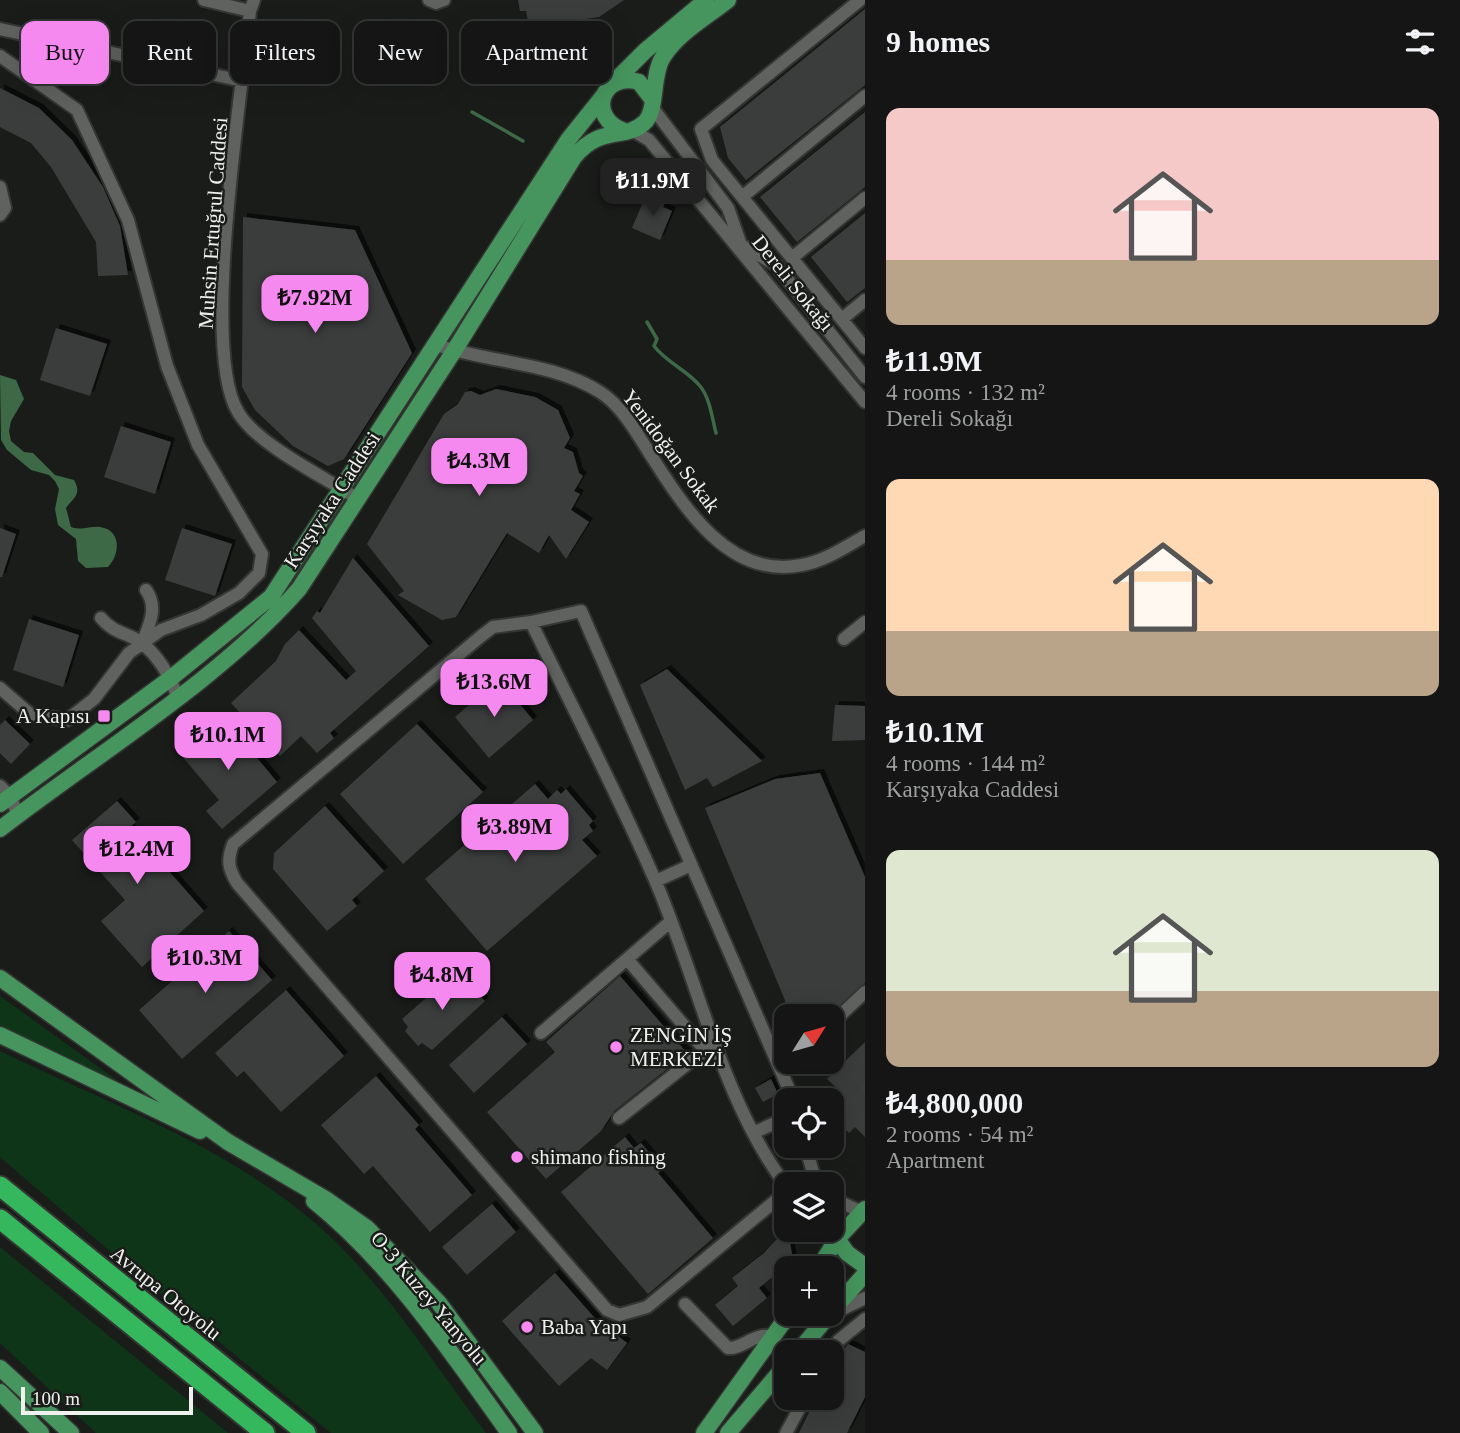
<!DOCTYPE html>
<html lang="en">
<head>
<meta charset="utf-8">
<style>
	body { margin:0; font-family:Georgia,serif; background:#1d1e1d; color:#f1f3f6; height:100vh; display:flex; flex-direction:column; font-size:26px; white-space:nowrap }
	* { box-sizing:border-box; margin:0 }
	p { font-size:23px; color:#9d9fa0 }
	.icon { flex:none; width:38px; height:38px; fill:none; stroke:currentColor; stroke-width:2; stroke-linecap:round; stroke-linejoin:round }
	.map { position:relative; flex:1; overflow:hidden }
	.drawer { display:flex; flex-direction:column; background:#141514; width:595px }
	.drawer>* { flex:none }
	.top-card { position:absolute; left:21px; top:21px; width:665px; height:63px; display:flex; gap:14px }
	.needle { width:46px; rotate:53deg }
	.buttons { position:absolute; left:774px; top:1004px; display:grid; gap:14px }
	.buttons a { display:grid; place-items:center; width:70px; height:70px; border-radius:14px; background:#141514; box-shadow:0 7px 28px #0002,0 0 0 2px #333434; font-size:35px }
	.scale { position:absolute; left:21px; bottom:18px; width:172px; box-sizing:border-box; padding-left:7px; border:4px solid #eff1ef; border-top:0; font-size:19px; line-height:24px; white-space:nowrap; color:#eff1ef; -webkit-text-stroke:5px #1a1c1a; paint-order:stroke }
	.price { position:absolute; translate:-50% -60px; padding:0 16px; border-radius:14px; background:#f589ef; color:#111; font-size:23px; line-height:46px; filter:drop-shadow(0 2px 4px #0008) }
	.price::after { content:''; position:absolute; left:50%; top:42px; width:21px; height:16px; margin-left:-10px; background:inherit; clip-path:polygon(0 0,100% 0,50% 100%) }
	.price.on { background:#222; color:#fff }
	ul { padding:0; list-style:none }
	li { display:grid; align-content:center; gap:14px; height:371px; padding:0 21px }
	li span { display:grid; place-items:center; height:217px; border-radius:14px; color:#555 }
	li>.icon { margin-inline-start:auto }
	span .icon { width:126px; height:126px; fill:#fffc; stroke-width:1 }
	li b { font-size:30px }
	h2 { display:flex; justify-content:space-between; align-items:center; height:84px; padding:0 21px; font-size:30px }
	.tag { padding:0 24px; border-radius:14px; background:#141514; box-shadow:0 7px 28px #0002,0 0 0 2px #333434; font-size:24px; line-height:63px }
	.tag.on { background:#f589ef; color:#111 }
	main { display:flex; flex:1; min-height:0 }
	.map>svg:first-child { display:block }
	.green { fill:#0f3519 }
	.water { fill:#3d6946 }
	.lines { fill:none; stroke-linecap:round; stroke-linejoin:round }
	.stream { stroke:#3d6946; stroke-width:3.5 }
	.building { fill:#3b3e3c; filter:url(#shadow) }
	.minor-casing { stroke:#343634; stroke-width:16 }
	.major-casing { stroke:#343634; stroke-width:19 }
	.highway-casing { stroke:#343634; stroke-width:23 }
	.minor { stroke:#5f625f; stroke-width:12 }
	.major { stroke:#46955e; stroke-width:16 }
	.highway { stroke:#35b75d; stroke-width:19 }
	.poi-dot { fill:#f589ef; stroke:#1a1c1a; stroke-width:2.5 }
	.labels { text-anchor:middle; stroke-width:5; stroke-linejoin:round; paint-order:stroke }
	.street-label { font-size:21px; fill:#eff1ef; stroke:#1a1c1a }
	.poi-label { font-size:21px; fill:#eff1ef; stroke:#1a1c1a; text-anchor:start }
</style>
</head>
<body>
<main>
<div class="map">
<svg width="865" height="1433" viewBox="0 0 865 1433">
	<defs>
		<filter id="shadow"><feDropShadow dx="4" dy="-4" stdDeviation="0" flood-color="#0009"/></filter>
	</defs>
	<rect width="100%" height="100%" fill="#1a1c1a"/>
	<path class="green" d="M0,996l147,106 -147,-73z
		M0,1051c117,57 245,101 339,194 55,55 100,126 147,188h-155l-183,-149 -148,-127z
		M0,1247l228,186h-132l-96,-90z"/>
	<path class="water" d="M0,375l16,5 8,19 -13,22 -2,10 2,10 13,11 9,1 22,22 19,5c8,14 0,17 -8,28l5,19c11,4 19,-1 29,0 22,3 20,28 8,40l-22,1 -8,-7 -2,-22 -18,-14 -3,-16 4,-20 -4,-8 -6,-6 -18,-5 -24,-20 -6,-10z"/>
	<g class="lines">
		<path class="stream" d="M472,112l51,29
			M647,322l10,17 -3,7c13,17 33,24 46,40 10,12 12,32 16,47"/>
	</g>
	<path class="building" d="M518,0h106l-25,17 -48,7 6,35 -21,2 -10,-50h-6z
		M865,9v76l-119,95 -18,-22 -8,-31z
		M0,88l39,20 33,32 31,47 17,39 8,49 -30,1 -2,-34 -45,-75 -20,-24 -31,-16z
		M865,112v75l-68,55 -37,-45z
		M654,194l12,6 -3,7 9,4 -12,29 -28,-12 12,-28 6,2z
		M865,213v75l-18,14 -36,-45z
		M243,217l112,13 57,123 -68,106 -16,7 -35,-20 -38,-36 -13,-23z
		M56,328l51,16 -17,52 -50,-16z
		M496,389l39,8 23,13 12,28 -6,10 9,4 6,21 4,3 -9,15 6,3 -9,16 18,12 -23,37 -17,-24 -10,18 -32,-20 -51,84 -14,3 -44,-25 6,-4 -37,-47 77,-130 14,-10 7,-12 6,-1 9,4z
		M121,426l50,16 -16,52 -51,-17z
		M0,528l16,6 -14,43h-2z
		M182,528l50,16 -17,52 -50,-16z
		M353,558l76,88 -99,87 4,5 -17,15 -16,-17 -21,20 -49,-53 45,-42 9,-17 14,-14 47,50 10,-9 -44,-53 5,-7 3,2z
		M29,619l50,16 -16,52 -50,-17z
		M667,669l95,92 -49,26 -6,-9 -22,12 -45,-105z
		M499,679l34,41 -44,38 -34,-41z
		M835,705l30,1v34l-33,1z
		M224,718l53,64 -55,47 -16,-18 13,-11 -38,-45z
		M5,720l25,24 -19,20 -11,-11v-28z
		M417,724l66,68 -80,72 -63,-70z
		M820,773l45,104v106l-39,34h-12l-4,-5 -4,5h-14l-87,-209 70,-29z
		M535,784l13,15 9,-9 4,4 5,-5 27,32 -4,4 4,6 -11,9 15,16 -110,95 -62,-72z
		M117,801l19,21 -6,5 74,84 -62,56 -41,-46 24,-21 -53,-60z
		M325,806l59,65 -32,29 5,6 -30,25 -54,-62 1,-16z
		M229,931l43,49 -90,79 -43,-49z
		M457,971l28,30 -53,49 -10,-7 -4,3 -13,-15 3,-4 -6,-8z
		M620,976l67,77 -73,58 -13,20 -55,48 -59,-67 68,-60 -9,-10z
		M286,990l58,66 -63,56 -37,-41 -7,6 -22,-24z
		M502,1017l25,27 -53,49 -25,-28z
		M865,1042v95l-10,-10 -6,6 -4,-4 -3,3 -10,-14 7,-6 -8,-11 -4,-1 11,-11 -11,-10z
		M376,1076l43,49 -4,4 57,66 -42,37 -57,-66 -9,8 -43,-49z
		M771,1079l7,15 -15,8 -8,-14z
		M625,1137l9,11 7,-5 22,26 -5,4 55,65 -65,56 -87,-102z
		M492,1204l24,28 -49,43 -25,-28z
		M778,1238l12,5 3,17 -34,28 8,10 -34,28 -18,-21 23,-19 -6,-8 32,-25z
		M555,1273l60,68 3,-5 9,7 -20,27 -16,-12 -32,28 -57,-65z
		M848,1344l17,8v45l-18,36h-48l17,-35h15v-29z"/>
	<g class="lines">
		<g class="minor-casing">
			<path id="minor" d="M204,0l46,11
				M254,0l-4,11c-8,81 -50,339 -12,401 18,32 88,66 120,87
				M429,0l7,3 8,-3
				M860,0l-159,129 11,31 153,188
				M0,29l243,52
				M0,56l77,54 51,110 39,146 31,79 64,109 -3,19 -20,20 -38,22 -40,15 -32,23 -35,46 -27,21 -37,-6 -30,-26
				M652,107l76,101 13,37 35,20 89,112
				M632,130l17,10 216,262
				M0,187l5,21 -5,7
				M742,197l123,-101
				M792,258l73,-60
				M842,319l23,-19
				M437,345c52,18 116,17 163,47 22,14 36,40 50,62 34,53 79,126 152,111 23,-4 43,-18 63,-29
				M101,618c14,17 28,14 42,26 16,13 28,34 34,52
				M531,622l-38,5 -13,10 -247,207c-6,16 -5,24 4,39l370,427 12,5 28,-8 139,-115
				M844,639l21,-17
				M143,641c7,-18 15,-34 3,-51
				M0,786l10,10 8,19
				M656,881l35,-16
				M627,959l78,91
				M831,1024l34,-32
				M541,1033l129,-111
				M619,1118l96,-76
				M753,1133l33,-15
				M805,1146l12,39
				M786,1186c-65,-88 -88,-206 -131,-306 -38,-88 -83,-173 -124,-258l50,-11 213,490
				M831,1198l31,14
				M685,1304l43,44c15,1 25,-15 45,-12
				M832,1314l33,-16
				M831,1353l7,-12 27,-22
				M786,1433l19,-35"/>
		</g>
		<g class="major-casing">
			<path id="major" d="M610,86l35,-35 61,-51
				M624,131c-38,-14 -22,-60 15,-49l13,17
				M0,804l171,-126 100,-81 297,-457 36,-45
				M0,829c97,-75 219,-149 299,-240l155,-238 120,-194c28,-33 50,-16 70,-34 14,-12 7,-48 19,-66 15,-24 44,-40 65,-57
				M0,978l228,164 99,58 40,28 72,75 96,130
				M0,1035l200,96
				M314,1201c78,63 137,151 195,232
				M837,1239l10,14 18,13
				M818,1269l19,-30 28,-30
				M831,1286l5,10 -5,13
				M831,1312l34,-38
				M797,1353l33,-39
				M0,1368l71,65
				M0,1392l41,41
				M704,1433l85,-119
				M728,1433l58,-68"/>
		</g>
		<g class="highway-casing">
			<path id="highway" d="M0,1186l306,247
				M0,1219l265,214"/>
		</g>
		<use href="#minor" class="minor"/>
		<use href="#major" class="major"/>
		<use href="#highway" class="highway"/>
	</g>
	<g class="poi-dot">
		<rect x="97" y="709" width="14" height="14" rx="3.5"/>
		<circle cx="616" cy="1047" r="7"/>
		<circle cx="517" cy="1157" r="7"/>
		<circle cx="527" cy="1327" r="7"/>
	</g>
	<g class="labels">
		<g class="street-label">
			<text transform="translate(213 223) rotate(-86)" y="7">Muhsin Ertuğrul Caddesi</text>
			<text transform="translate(793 283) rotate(51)" y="7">Dereli Sokağı</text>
			<text transform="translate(671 451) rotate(53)" y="7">Yenidoğan Sokak</text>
			<text transform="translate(332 500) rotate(-57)" y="7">Karşıyaka Caddesi</text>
			<text transform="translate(166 1293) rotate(39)" y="7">Avrupa Otoyolu</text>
			<text transform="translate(429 1298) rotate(50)" y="7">O-3 Kuzey Yanyolu</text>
		</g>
		<g class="poi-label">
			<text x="90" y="723" text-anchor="end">A Kapısı</text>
			<text x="630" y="1042">ZENGİN İŞ<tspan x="630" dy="24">MERKEZİ</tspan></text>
			<text x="531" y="1164">shimano fishing</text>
			<text x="541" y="1334">Baba Yapı</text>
		</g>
	</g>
</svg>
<div class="buttons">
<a><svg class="needle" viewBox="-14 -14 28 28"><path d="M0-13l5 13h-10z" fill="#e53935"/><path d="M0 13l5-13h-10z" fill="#9d9fa0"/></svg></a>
<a><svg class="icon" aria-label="locate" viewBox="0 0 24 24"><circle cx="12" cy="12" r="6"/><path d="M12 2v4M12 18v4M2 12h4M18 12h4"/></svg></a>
<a><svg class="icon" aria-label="layers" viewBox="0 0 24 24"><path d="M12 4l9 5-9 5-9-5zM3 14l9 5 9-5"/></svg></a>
<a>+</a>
<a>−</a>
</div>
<div class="scale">100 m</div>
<b class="price on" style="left:653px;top:218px">₺11.9M</b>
<b class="price" style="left:315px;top:335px">₺7.92M</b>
<b class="price" style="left:479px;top:498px">₺4.3M</b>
<b class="price" style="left:494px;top:719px">₺13.6M</b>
<b class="price" style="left:228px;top:772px">₺10.1M</b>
<b class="price" style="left:515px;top:864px">₺3.89M</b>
<b class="price" style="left:137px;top:886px">₺12.4M</b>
<b class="price" style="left:205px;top:995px">₺10.3M</b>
<b class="price" style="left:442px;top:1012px">₺4.8M</b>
<div class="top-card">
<a class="tag on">Buy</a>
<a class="tag">Rent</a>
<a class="tag">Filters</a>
<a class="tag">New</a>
<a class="tag">Apartment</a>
</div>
</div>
<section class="drawer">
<h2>9 homes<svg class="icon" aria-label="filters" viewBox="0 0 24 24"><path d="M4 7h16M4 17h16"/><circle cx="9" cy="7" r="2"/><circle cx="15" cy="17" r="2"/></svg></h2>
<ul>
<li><span style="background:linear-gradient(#f6c9c9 70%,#b9a48a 0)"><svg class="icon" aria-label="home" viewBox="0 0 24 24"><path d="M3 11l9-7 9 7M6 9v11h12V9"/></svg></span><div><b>₺11.9M</b><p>4 rooms · 132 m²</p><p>Dereli Sokağı</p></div></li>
<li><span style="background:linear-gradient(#ffd9b3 70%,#b9a48a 0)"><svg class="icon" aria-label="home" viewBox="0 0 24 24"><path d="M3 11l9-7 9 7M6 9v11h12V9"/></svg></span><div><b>₺10.1M</b><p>4 rooms · 144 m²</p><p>Karşıyaka Caddesi</p></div></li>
<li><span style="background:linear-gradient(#dfe7d0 65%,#b9a48a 0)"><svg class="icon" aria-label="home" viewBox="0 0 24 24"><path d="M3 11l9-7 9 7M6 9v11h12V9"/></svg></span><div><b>₺4,800,000</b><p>2 rooms · 54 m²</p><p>Apartment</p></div></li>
</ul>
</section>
</main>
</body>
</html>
